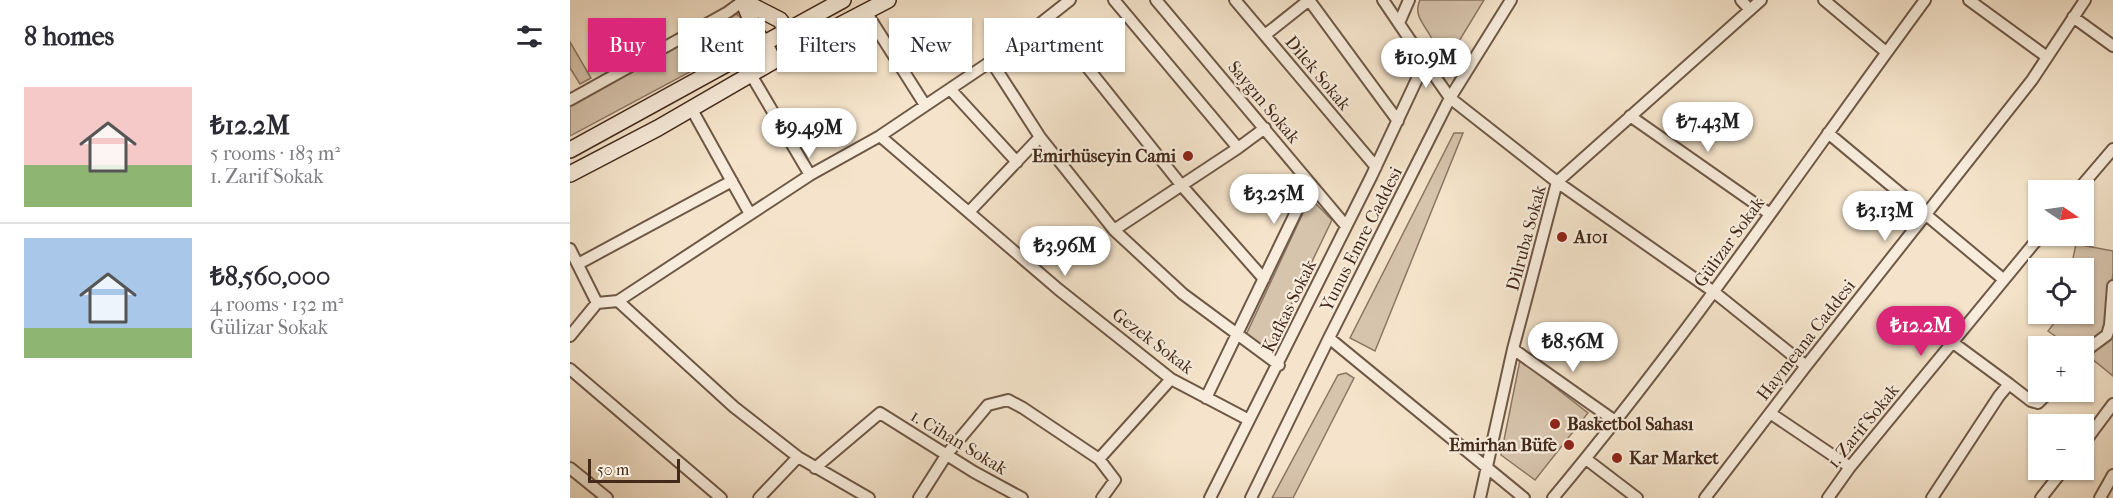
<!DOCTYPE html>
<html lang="en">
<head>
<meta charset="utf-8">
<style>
	body { margin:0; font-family:"IM FELL French Canon",serif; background:#f7f7f7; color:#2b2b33; height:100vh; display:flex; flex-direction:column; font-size:22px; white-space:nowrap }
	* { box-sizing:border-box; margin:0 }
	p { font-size:20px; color:#7c7c81 }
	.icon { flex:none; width:33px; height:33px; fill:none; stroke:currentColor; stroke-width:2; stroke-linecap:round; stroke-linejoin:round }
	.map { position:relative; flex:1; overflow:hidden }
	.side { display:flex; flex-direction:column; background:#fff; width:570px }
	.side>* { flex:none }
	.banner { position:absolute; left:18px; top:18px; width:570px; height:54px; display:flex; gap:12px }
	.needle { width:39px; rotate:103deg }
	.controls { position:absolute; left:1458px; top:180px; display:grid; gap:12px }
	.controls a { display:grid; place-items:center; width:66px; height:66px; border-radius:0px; background:#fff; box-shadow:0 2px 4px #0004; font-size:30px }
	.scale { position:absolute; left:18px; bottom:15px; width:92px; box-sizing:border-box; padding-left:6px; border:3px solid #42291a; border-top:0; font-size:16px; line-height:21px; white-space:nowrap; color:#42291a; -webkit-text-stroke:4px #f8eddd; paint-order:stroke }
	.price { position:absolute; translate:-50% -51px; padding:0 14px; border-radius:21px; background:#fff; color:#222; font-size:20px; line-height:39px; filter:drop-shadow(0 2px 3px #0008) }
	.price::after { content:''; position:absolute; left:50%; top:36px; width:18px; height:14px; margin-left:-9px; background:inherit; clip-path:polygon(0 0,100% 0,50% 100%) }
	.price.selected { background:#db2777; color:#fff }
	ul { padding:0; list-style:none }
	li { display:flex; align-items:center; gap:18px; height:150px; padding:0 24px }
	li+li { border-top:2px solid #e1e1e2 }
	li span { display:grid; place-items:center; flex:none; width:168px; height:120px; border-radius:0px; color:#555 }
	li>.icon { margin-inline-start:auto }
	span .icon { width:72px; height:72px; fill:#fffc; stroke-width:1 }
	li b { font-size:26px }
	h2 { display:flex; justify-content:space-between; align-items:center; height:72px; padding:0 24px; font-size:26px }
	.pill { padding:0 21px; border-radius:0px; background:#fff; box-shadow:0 2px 4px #0004; font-size:21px; line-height:54px }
	.pill.selected { background:#db2777; color:#fff }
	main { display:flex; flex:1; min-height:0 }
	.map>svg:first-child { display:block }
	.green { fill:#d7c4ad; stroke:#8c7664; stroke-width:1.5 }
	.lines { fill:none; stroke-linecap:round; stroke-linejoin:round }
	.minor-casing { stroke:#6f5846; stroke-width:14 }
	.secondary-casing { stroke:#42291a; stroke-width:18 }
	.minor { stroke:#f8eddd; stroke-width:10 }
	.secondary { stroke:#f8eddd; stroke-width:15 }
	.poi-dot { fill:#8f2418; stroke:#f8eddd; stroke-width:2 }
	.labels { text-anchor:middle; stroke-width:4.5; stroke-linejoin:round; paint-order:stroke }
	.street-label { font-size:18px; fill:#42291a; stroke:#f8eddd }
	.poi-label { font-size:18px; font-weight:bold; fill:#42291a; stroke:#f8eddd; text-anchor:start }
</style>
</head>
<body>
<main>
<section class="side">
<h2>8 homes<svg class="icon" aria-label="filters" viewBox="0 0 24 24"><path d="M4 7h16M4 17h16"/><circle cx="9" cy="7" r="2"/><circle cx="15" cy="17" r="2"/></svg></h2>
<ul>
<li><span style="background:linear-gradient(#f6c9c9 65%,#8fb573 0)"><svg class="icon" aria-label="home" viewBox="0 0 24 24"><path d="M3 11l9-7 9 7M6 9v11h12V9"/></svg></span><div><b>₺12.2M</b><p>5 rooms · 183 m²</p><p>1. Zarif Sokak</p></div></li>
<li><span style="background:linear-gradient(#a9c7e8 75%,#8fb573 0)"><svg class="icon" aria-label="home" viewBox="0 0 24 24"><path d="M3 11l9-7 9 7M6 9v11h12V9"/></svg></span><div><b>₺8,560,000</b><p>4 rooms · 132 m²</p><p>Gülizar Sokak</p></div></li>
</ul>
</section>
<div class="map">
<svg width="1543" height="498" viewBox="0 0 1543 498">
	<rect width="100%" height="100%" fill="#f5e4cb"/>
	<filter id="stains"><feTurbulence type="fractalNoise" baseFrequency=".00333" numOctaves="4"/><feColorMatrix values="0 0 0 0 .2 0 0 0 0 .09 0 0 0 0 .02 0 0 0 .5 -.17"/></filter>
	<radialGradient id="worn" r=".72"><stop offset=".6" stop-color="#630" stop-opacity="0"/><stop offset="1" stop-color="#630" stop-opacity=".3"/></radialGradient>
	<path class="green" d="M850,0h64l-37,61 -6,-1c-3,-8 -6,-16 -10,-23 -7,-13 -18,-22 -11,-37z
		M158,12l10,3 11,10v10l-5,8 -174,93v-36z
		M0,42l21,36 -11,6 -10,-16z
		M884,133h9l-88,218 -25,-13z
		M740,198l22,22 -65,135 -22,-18z
		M1506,244l37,7v22l-8,59c-29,19 -29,19 -57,-1l13,-17h23v-46h-13z
		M1543,331v45l-27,-22z
		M950,360l68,53 -53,67 -34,-25z
		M776,373l8,5 -61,120h-21l66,-123z"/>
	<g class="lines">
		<g class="minor-casing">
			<path id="minor" d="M544,0l124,148
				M586,0l190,226
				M665,0l141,167
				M739,0l89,121
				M1171,0l9,10
				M1254,0l62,52
				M1399,0l78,57
				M296,12l59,93
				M1503,17l40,29
				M478,18l134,168 82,93
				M829,23l10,-23
				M695,35l44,-35
				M421,61l49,76 74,93 69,64 96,71
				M855,62l25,36 107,84 157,110 92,74
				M180,73l60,102
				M380,89l67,73
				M0,100l158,-88 15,-11 -2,-1
				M121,108l59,106
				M1060,116l140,98
				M1258,133l175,146
				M310,136l178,153 113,90 78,41
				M1508,190l35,-41
				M399,212l71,-75
				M544,230l124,-82 27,-20
				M0,249l27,54
				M8,264l154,-83
				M48,301l116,106 64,50 71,41
				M0,336l27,-33 21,-2 192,-126 70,-39 119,-80 71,-56
				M759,338l195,160
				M1382,342l57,42
				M943,349l102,72
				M1514,352l23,-17 3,-10 3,-39
				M0,369l151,129
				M636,398l104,-215
				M1200,413l80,54
				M1514,443l29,-39
				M1016,459l51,39
				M0,468l37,30
				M245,468l65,-55 94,59 48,26
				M189,498l39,-41
				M349,498l28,-44 41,-49 20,-5 15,8 76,51
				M532,498l13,-18 -16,-21 72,-80
				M640,498l161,-321 54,-115 -42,-62
				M681,498l78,-160 121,-240 61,-98
				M910,498l33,-149 44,-167 204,-182
				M983,498c133,-159 249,-331 372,-498
				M1135,498l101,-132 226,-286 53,-80
				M1258,498l22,-31 190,-231
				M1362,498l67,-102 10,-12 22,17 7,2 11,-11
				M1471,498l22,-28
				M1530,498l13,-23"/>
		</g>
		<g class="secondary-casing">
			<path id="secondary" d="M199,52l-12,-18 -14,-33 37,19 13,19
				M0,150l273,-150
				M0,174l88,-46 140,-81 90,-47"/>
		</g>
		<use href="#minor" class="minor"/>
		<use href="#secondary" class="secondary"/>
	</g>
	<g class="poi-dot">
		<circle cx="618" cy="156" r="6"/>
		<circle cx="992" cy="237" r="6"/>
		<circle cx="985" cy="424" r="6"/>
		<circle cx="999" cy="445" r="6"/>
		<circle cx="1047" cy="458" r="6"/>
	</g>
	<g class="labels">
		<g class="street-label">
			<text transform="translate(748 73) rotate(50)" y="6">Dilek Sokak</text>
			<text transform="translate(694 102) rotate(50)" y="6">Saygın Sokak</text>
			<text transform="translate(956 238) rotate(-75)" y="6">Dilruba Sokak</text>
			<text transform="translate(791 239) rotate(-63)" y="6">Yunus Emre Caddesi</text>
			<text transform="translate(1159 242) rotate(-54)" y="6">Gülizar Sokak</text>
			<text transform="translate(719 306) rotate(-64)" y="6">Kafkas Sokak</text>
			<text transform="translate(1236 340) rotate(-52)" y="6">Haymeana Caddesi</text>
			<text transform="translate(583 341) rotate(37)" y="6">Gezek Sokak</text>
			<text transform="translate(1293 426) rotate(-51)" y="6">1. Zarif Sokak</text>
			<text transform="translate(389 442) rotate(31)" y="6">1. Cihan Sokak</text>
		</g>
		<g class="poi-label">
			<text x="606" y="162" text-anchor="end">Emirhüseyin Cami</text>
			<text x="1004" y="243">A101</text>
			<text x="997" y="430">Basketbol Sahası</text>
			<text x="987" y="451" text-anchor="end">Emirhan Büfe</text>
			<text x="1059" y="464">Kar Market</text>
		</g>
	</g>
	<rect width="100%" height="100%" filter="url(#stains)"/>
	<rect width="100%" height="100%" fill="url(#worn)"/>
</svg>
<div class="controls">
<a><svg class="needle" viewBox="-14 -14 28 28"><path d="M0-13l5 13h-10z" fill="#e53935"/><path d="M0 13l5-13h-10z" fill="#7c7c81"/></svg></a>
<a><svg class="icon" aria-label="locate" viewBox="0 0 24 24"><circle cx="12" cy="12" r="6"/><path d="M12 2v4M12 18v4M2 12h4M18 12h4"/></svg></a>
<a>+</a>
<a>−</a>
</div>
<div class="scale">50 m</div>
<b class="price" style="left:856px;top:89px">₺10.9M</b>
<b class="price" style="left:1138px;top:153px">₺7.43M</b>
<b class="price" style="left:239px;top:159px">₺9.49M</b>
<b class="price" style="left:704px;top:225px">₺3.25M</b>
<b class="price" style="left:1315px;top:242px">₺3.13M</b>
<b class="price" style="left:495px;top:277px">₺3.96M</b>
<b class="price selected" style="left:1351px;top:357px">₺12.2M</b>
<b class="price" style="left:1003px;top:373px">₺8.56M</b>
<div class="banner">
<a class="pill selected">Buy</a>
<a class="pill">Rent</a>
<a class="pill">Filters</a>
<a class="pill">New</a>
<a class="pill">Apartment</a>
</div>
</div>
</main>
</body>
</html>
